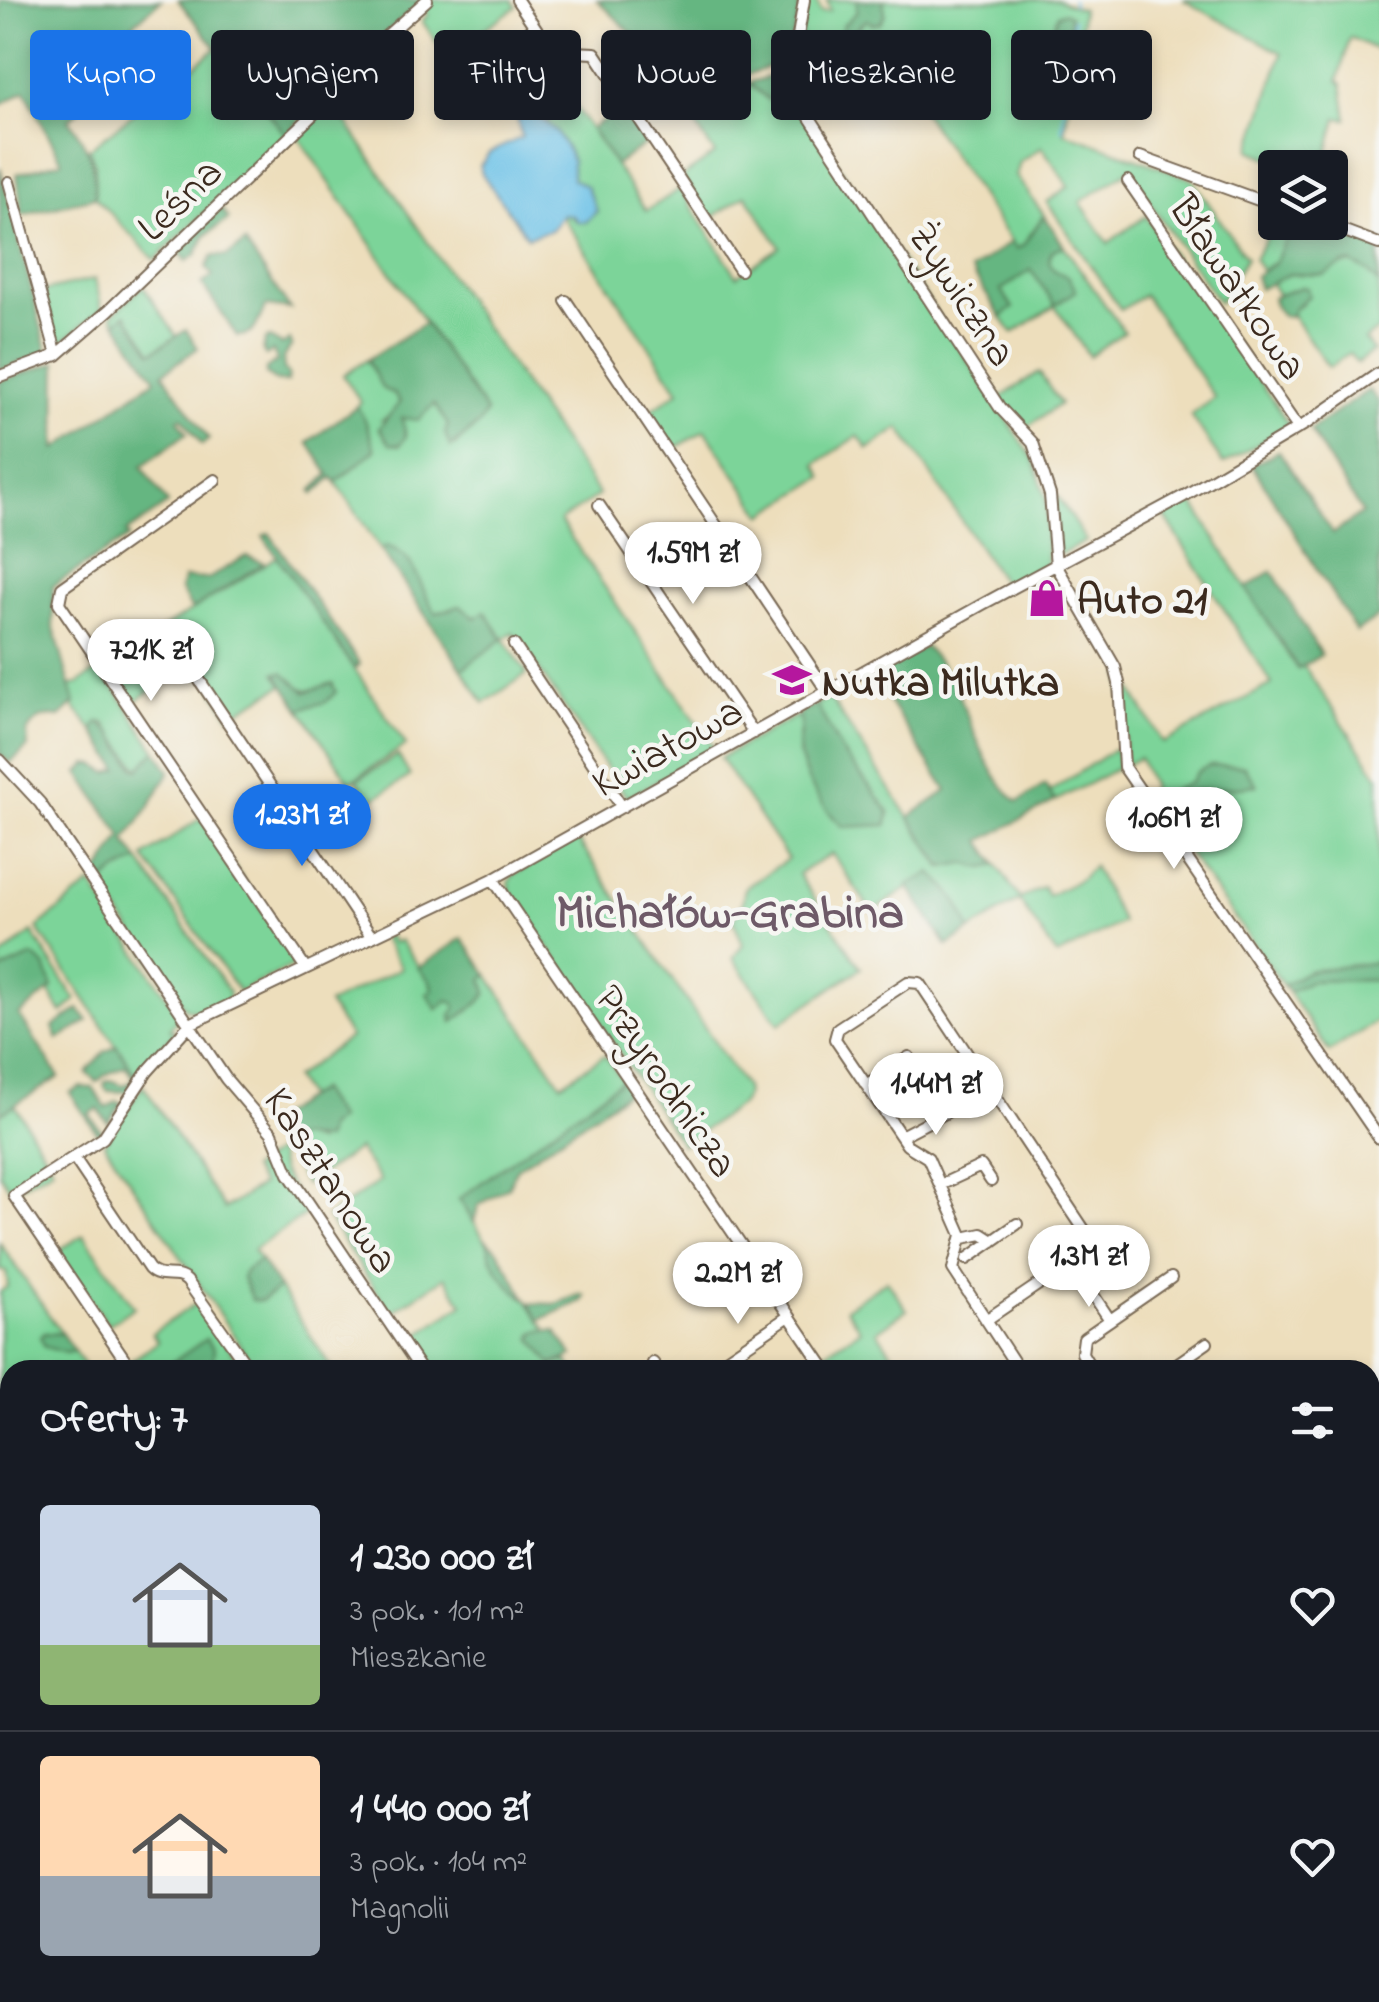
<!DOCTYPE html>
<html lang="pl">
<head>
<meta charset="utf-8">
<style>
	body { margin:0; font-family:"Indie Flower",sans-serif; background:#20242c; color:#f1f3f6; height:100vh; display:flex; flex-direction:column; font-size:38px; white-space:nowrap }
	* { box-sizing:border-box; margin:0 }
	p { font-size:32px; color:#9ea1a6 }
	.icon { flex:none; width:55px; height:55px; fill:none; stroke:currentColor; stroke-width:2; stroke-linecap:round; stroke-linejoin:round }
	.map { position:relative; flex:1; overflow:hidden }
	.details { position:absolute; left:0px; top:1360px; width:1380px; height:642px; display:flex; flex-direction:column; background:#171b24; border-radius:30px 30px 0 0; box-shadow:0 5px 15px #0003 }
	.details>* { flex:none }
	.guide { position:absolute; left:30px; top:30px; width:1320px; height:90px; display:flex; gap:20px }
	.fabs { position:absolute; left:1258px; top:150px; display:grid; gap:20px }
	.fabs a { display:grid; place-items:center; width:90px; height:90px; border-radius:10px; background:#171b24; box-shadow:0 5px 15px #0003; font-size:50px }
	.price { position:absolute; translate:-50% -85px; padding:0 22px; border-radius:35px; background:#fff; color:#222; font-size:32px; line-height:65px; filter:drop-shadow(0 2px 5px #0008) }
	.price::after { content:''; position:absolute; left:50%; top:60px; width:30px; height:22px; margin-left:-15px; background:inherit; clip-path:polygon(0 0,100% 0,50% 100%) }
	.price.on { background:#1a73e8; color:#fff }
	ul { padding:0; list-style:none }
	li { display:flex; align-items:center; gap:30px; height:250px; padding:0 40px }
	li+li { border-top:2px solid #363941 }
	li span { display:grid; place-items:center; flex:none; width:280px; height:200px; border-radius:10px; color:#555 }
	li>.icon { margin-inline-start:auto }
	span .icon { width:120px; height:120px; fill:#fffc; stroke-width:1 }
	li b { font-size:42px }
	h2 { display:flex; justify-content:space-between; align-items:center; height:120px; padding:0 40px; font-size:42px }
	.tag { padding:0 35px; border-radius:10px; background:#171b24; box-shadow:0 5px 15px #0003; font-size:35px; line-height:90px }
	.tag.on { background:#1a73e8; color:#fff }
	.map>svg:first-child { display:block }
	.green { fill:#7cd499; stroke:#5c7f5c; stroke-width:2.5 }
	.forest { fill:#65b681; stroke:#507050; stroke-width:2.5 }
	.water { fill:#6bc1e7; stroke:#537682; stroke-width:2.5 }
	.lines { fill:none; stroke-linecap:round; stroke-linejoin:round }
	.stream { stroke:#6bc1e7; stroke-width:2.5 }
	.canal { stroke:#6bc1e7; stroke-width:9 }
	.minor-casing { stroke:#796955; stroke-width:14 }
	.major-casing { stroke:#796955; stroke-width:16 }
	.minor { stroke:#fff; stroke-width:10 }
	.major { stroke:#eac769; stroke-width:12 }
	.labels { text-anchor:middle; stroke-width:9; stroke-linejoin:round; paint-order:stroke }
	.street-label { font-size:42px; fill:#3b2a1e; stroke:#f6f6f2 }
	.poi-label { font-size:42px; font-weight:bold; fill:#3b2a1e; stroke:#f6f6f2; text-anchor:start }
	.quarter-label { font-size:48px; font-weight:bold; fill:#6e5a68; stroke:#f6f6f2 }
</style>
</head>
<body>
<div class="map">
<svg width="1379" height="2002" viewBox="0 0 1379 2002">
	<rect width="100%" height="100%" fill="#f6f6f2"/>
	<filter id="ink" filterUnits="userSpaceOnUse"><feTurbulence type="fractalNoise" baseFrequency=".01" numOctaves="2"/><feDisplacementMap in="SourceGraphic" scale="20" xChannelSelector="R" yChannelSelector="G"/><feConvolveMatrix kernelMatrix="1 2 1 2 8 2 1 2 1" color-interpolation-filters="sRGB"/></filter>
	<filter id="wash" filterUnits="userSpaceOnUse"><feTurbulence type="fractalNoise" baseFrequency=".0048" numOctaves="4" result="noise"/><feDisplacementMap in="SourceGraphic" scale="40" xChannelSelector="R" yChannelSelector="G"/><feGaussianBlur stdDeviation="2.25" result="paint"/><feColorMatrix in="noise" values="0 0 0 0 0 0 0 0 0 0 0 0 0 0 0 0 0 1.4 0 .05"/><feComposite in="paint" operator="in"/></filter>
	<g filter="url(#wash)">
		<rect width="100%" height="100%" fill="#eddebc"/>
		<path class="green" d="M434,0h78l4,7 -36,25 30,43 -36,22 -52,-76 6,-6 -4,-7z
			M807,0h9l5,12 9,-1 -3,-11h30v12l-14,13 -5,24 -37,-11z
			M883,0h174l25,9 -3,42 -15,81 128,47 54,79 -27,45 -91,-132 -48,31 28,41 38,-27 144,210 -67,38 -32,-49 24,-17 -71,-103 -23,15 -74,-108 22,-16 -27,-39 -22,15 -4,14 28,39 -21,30 -7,4 -120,-177 -48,-19 12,-28 7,-6 6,5 7,-2 5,-8z
			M1183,0h196v51l-29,-14 -12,44 4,3 5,35 -10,-1 -13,49h-35l-39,-17 32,-97z
			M217,48l69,87 -131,125 -60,-63v-32l-6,-16z
			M644,48c35,30 57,41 104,35l32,26 16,-8 238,359 12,38 1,66 -42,22 -105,-158 -32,21 -10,-13 -42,28 7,13 -60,38 -58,-85 -34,21 -25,-37 33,-23 -117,-175 5,-2 11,8h7l12,-11 -25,-32v-18l-26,-40 27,-18 73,108 34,-22 57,87 43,-29 -34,-52 -36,24 -28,-42 33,-23z
			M332,101l267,394 -39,26 155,228 -88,49 -114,-166 -9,7 23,35 -43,29 -22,-34 41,-31c-23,-16 -37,-37 -67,-24 -18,-24 -16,-57 -50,-68l-5,4 -45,-68 39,-32 -18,-44 4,-4 -18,-27 24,-15 16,28 11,6 6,8 -7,11 -11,7 19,2 1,-4h8l24,-15 11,14 10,28 25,-22 6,-11 -187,-274 -2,-3z
			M1275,223h18l-14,35 -17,13 -8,-12z
			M1064,246l60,86 -35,24 -34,-50 -42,27 -12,-16 11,-9 -11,-18 30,-20 24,35 21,-14 -8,-15c-14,-3 -24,-12 -15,-27z
			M1351,263l17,9 11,12v45l-14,11 8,11 -16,12 -8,-10 -20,15 -37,-53 2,-6 8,-5v-17l-24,8 -7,-11 18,-10 12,1z
			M95,279l7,30 -45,37 -14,-55z
			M143,286l34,51 -25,16 -26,-38 -10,7 -4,-7z
			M1039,372l21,32 -34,24 -17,-15 -9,-15z
			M1058,497l28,44 -24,13 -4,-1 -4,-53z
			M1190,498l107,171 7,-3 75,111v186l-71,8 -25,14 -126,-175 34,-18 65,-7 -12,-19h-25l-22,6 -7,10 -39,20 -5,-6 6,-9 -13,-29 -14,7 -3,-92 41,70 109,-59 -109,-170z
			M278,556l128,189 -56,37 -50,-73 17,-5 15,-20c-18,5 -28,12 -40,-5l-16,-5 7,11 -53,31 -35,-55 -65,44 -25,-40z
			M101,668l55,82 -17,19 -34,-46 -6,-1 -6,8 -20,-24 2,-3 -5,-18 8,-1z
			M830,698l112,169 23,-4 18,5 14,-3 23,34 23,-12 5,9 34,-18 11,-12 29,56 -65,34 -38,-56 -49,31 -17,-33 -22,-25 -59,39 -40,-58 -34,20 63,94 -82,56 -46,-66 10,-14 -10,-25 9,-16 3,-15 43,-29 -68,-101 78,-43c6,12 0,18 0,30 1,28 22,49 35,72l56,-5 -47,-60 -26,-48z
			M1116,748l2,20 -63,33 -6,-9z
			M398,755l12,21 -40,25 -13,-21z
			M201,818l98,145 -60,29 -95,-135z
			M577,839l168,248 1,8 -5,9 -59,41 -172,-254 -1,-9 4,-7z
			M139,860l90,132 -1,9 -27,12 -16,-5 -85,-122 13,-12z
			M91,884l89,132 -10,12 5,4 -37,46 -101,-150z
			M32,932l44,68 -14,13 -13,-22 3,-4 -52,-16v-13z
			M388,935l5,8 6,-3 31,41 7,28 11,-9 7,4 1,5 -5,7 2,6 27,-20 7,-9 -4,-15 5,-3 73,109 42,-28h3l16,24 -163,119 61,96 6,4 22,32 -15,2 19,32 15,-4 6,9h-143l-20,-30 53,-36 -18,-27 -54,36 -64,-96 53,-36 -22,-32 -53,36 -14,-23 -1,-13 -5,-7 15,-5 17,5 2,-52 -12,8 -13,-20 56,-41 -22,-33 73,-36 -19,-30z
			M1379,980v40l-50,32 -41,-60 22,-11z
			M143,1085l81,124 37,-24 -10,-16 26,-18 4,20 27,42 -55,37 7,10 -15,11 16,30 18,-13 54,82h-76l-153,-227z
			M15,1105l38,63 -42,23 -11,-17v-60z
			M84,1235l50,72 -26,18 -51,-74z
			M0,1243l62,91 -18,-1 22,20 8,-2 13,19h-77v169l-10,-10v-237l8,-6 -2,-14 -6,-2z
			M887,1280l20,30 -30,21 21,31 -11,8h-56l-10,-15 39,-25 -14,-22z
			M198,1302l42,61 -10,7 -57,-7 5,7h-39l-7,-10 26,-18 -6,-9z
			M0,1534l10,16v146l-10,-2z
			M1379,1611v152l-9,2v-152z
			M10,1757v138l-10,8v-145z
			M132,1993l270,-1 6,10h-58l-3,-4 -7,4h-214l-3,-4z
			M531,1993h62l6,9h-62z
			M855,1993h110l-9,9h-116z
			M1006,1993h47l8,7 6,-7h36l11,9h-97z
			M1227,1993h88l7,9h-89z"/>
		<path class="forest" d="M0,0h161l-39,34 -48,28 25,33 -30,24c20,31 26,41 26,78l-73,18 -5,-41 45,-13 -37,-70 -25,14z
			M178,0h246l-67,58 -28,35 -43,42z
			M597,0h204c-7,43 -14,68 -61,76 -20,4 -41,4 -60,-6 -28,-13 -60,-49 -83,-70z
			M857,0h26l2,14 -5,9 -7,1 -6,-4 -7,5 -12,28 -10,-4 5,-24 14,-13z
			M1064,12l6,3 -1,34 -12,-2c-3,-12 -5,-22 1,-33z
			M774,75l8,4 14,22 -16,8 -32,-26z
			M625,106l24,36 -34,23 -24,-36z
			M0,167l48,186 -48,17z
			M221,208l8,11 -23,16 -10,20 -10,6 -7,-10z
			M1044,215l20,31 -11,4c-9,14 1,23 15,26l8,15 -21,14 -24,-35 -30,20 12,18 -12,9 -30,-47 40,-28 5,7 8,-4z
			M1293,223h18l68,25v36l-11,-12 -17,-9 -8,1 -19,11 -35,-1 -30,15 -4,-13 20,-13z
			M245,243l45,66 -23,-3c-12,14 -7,30 -30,30l-35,-52 11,-8 -7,-9 7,-11h14z
			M1302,287l5,1 2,8 -15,12 -3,8h-8l-8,-9 -2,-10z
			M126,314l26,38 34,-22 12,18 -35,25 46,66 -7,6 -20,-28 -4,2 9,14 -45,33 26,38 -42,29 3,4 -76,49v38l22,79 -15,14c-15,-3 -26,2 -33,16l1,14 -18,16 -10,-9v-373l57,-19 -1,87 100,-70 -40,-57z
			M425,323l61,89 -6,11 -30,24 -5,-14 3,-8 -14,-21 -16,16 -16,-2 4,18 -6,9 -10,-1 -11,-16 21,-26 -6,-8 -11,-5 -16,-29z
			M270,338l12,7 8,-5 2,5 -9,12 1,12 5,7 -2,6h-10l-11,-8v-5l11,-8 -4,-10 -7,5 -3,-4 2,-12z
			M1369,390l10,12v214l-23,16 -104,-167 27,-14 54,83 29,-21 -52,-83z
			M357,406l9,16 9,28 -39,32 -4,-5 -18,17 -2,-3 17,-17 -21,-32z
			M269,533l91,131 -5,5 -92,-133z
			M386,546c32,8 33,45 50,67l24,-7 15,12 10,-7 18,28 -41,30 -81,-119z
			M246,556l18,7 -72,47 -12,-21 4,-11 24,1z
			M1272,571l49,84 -23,14 -52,-81z
			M925,646c10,12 22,24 29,38 18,38 31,91 64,118l27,-17 10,16 -74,40 16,24 -14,3 -18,-5 -22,4 -34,-50 38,-26 -75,-116z
			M283,672l23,20 26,-9 4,9 -10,10 -26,7 -24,-36z
			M816,704l26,48 41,51 6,9 -2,13 -44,2c-20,-19 -43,-52 -44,-80 -1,-13 5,-20 -1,-32z
			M99,722l14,12 22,34 4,1 17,-19 14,21 -22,38 -23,32 14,19 -26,14 -13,12 -5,-7 27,-43 -43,-63 9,-9 8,1 12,8 11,-4 -26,-39z
			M1210,765l34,1 13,19 -66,7 -34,18 -6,-8 39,-20 7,-10z
			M931,873c17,13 34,37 39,58l-23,15 -39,-60z
			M462,938l26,37 -5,4 4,14 -7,9 -27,20 -2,-7 5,-6 -1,-5 -7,-4 -11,9 -10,-15 5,-4 -2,-9 -12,-13z
			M33,956l12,10 8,22 -34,27 40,62 -59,37v-143z
			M1378,962l1,18 -69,1 -22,11 -5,-7 25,-14z
			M79,1009l9,12 -30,19 -5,-13z
			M117,1046l21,32 -9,14 -22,-1 -3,-5 1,-4 6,-2 12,5 9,-3 1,-6 -8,-10 -20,9 -8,7 -10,-9c3,-8 13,-12 17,-21z
			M622,1080l6,8 -2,5 -109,75 -9,19 -30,19 -4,16 -15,-23z
			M81,1087l12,1 13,20 11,-7 5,2 -14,20 -10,-14 -9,5 14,19 -3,4 -30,-44z
			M319,1090l19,29 -11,9 -2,12 -25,-3 -15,5 -15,-21z
			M487,1241l11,9 28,49c-20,-13 -36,-35 -39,-58z
			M260,1260l19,28 -18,13 -9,-1 -10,-22 3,-7z
			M581,1294l4,2 -3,5 -42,19 -11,-17 26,1z
			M538,1331h18l17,25 -21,9 -20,-27z
			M44,1333l18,1 12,17 -8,2 -21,-6 -5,-10z
			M206,1339l8,10 -2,20 -34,1 -5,-8z
			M0,1694l10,2v61l-10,1v-19l10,-14 -10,-12z"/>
		<path class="water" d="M535,114l21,17 12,20 4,10v18l14,7 11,25 -11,11h-8l-6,-7 -9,-1 -12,16 -24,7 -45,-63 -2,-8 9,-13 33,-16 -5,-20z"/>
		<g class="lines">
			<path class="stream" d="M1072,0l1,4
				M1062,130l11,-111
				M0,1621l10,-10"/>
			<path class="canal" d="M1370,1698l9,3
				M0,1897l10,-7"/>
		</g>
	</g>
	<g filter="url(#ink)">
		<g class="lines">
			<g class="minor-casing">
				<path id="minor" d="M517,0l34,51 44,2 145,217
					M804,0l-6,36 -20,33 222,339 33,35 17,52 6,70 59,102 4,16 5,84 255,371
					M1140,157l135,49
					M1128,181l170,247
					M9,182l48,173
					M1321,222l58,22
					M566,301l261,390
					M0,376l57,-21 52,-45 212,-203 53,-60 53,-47
					M215,480l-153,108 -3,15 246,364
					M599,505l155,228
					M514,645l108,162
					M194,672l177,264
					M0,760l40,43 186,276 46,54 17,41 132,196
					M493,879l333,491
					M866,1085l43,-28
					M901,1136l46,-24
					M75,1159l74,110c12,12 26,1 38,12l63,89
					M940,1185l41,-19 10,15
					M963,1238l19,-4 11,7
					M967,1259l50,-35
					M1071,1262l39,58
					M986,1320l109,-74 -175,-263 -12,-1 -70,46 -3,11 72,106 21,13 34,77 -9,34 66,101
					M653,1363l5,7
					M132,1370l-118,-174 89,-58 44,-66 43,-48 303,-145 490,-275 201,-108 123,-73 72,-50
					M710,1370l79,-54
					M1092,1370l-10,-17 2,-15 87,-60
					M1168,1370l39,-27
					M1376,1439l3,5
					M1370,1982l9,14
					M1320,1992l6,10
					M973,2002l8,-10
					M1156,2002l8,-10"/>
			</g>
			<g class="major-casing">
				<path id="major" d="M1370,1777l9,-2
					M823,2002l15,-10"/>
			</g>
			<use href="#minor" class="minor"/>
			<use href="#major" class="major"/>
		</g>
	</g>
	<defs>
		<g id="shop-bare" transform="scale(3)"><path d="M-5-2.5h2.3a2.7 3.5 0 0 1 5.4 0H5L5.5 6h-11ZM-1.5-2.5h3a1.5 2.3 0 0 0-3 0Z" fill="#b5179e" stroke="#f6f6f2" stroke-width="2.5" paint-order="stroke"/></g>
		<g id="school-bare" transform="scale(3)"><path d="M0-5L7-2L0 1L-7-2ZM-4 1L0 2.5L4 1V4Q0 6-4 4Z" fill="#b5179e" stroke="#f6f6f2" stroke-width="2.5" paint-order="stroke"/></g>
	</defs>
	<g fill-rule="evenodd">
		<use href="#shop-bare" x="1047" y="598"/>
		<use href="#school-bare" x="792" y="680"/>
	</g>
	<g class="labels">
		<g class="street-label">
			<text transform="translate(178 198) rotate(-44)" y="15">Leśna</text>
			<text transform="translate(1240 286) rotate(56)" y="15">Bławatkowa</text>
			<text transform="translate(964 293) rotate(57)" y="15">Żywiczna</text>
			<text transform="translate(666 745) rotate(-29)" y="15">Kwiatowa</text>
			<text transform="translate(668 1080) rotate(56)" y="15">Przyrodnicza</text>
			<text transform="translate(333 1179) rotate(57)" y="15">Kasztanowa</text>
		</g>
		<g class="poi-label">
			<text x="1077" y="613">Auto 21</text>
			<text x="822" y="695">Nutka Milutka</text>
		</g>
		<g class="quarter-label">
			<text x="730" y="927">Michałów-Grabina</text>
		</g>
	</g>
</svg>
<div class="fabs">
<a><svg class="icon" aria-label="layers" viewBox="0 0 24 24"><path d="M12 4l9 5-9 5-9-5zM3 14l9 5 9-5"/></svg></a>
</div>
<b class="price" style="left:693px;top:607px">1.59M zł</b>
<b class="price" style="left:151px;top:704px">721K zł</b>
<b class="price on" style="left:302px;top:869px">1.23M zł</b>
<b class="price" style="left:1174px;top:872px">1.06M zł</b>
<b class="price" style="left:936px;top:1138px">1.44M zł</b>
<b class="price" style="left:1089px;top:1310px">1.3M zł</b>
<b class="price" style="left:738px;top:1327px">2.2M zł</b>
<div class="guide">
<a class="tag on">Kupno</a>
<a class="tag">Wynajem</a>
<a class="tag">Filtry</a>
<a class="tag">Nowe</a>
<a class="tag">Mieszkanie</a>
<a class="tag">Dom</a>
</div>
<section class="details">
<h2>Oferty: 7<svg class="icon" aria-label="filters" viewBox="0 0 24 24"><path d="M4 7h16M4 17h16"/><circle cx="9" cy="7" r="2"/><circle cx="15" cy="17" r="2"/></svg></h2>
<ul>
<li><span style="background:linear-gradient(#c9d6e8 70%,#8fb573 0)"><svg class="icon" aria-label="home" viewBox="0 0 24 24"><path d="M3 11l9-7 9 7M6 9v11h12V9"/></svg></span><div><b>1 230 000 zł</b><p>3 pok. · 101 m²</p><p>Mieszkanie</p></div><svg class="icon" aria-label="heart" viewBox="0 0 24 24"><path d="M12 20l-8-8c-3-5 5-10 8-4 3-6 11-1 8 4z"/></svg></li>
<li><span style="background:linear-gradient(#ffd9b3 60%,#9aa5b1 0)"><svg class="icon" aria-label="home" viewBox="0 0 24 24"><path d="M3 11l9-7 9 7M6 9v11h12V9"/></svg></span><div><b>1 440 000 zł</b><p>3 pok. · 104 m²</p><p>Magnolii</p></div><svg class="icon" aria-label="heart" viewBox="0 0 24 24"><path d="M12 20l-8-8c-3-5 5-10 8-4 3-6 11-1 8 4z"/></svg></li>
</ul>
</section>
</div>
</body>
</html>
